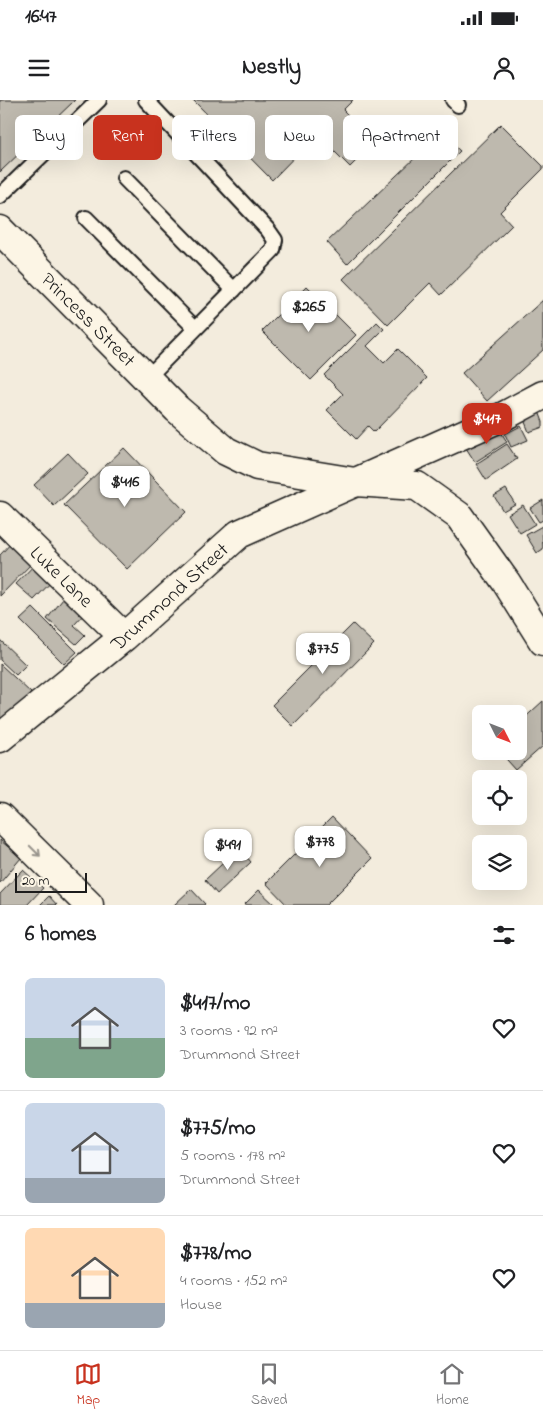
<!DOCTYPE html>
<html lang="en">
<head>
<meta charset="utf-8">
<style>
	body { margin:0; font-family:"Indie Flower",sans-serif; background:#f6f6f6; color:#202124; height:100vh; display:flex; flex-direction:column; font-size:19px; white-space:nowrap }
	* { box-sizing:border-box; margin:0 }
	p { font-size:16px; color:#757577 }
	.icon { flex:none; width:28px; height:28px; fill:none; stroke:currentColor; stroke-width:2; stroke-linecap:round; stroke-linejoin:round }
	.map { position:relative; height:805px; overflow:hidden }
	.details { display:flex; flex-direction:column; background:#fff; flex:1 }
	.details>* { flex:none }
	.banner { position:absolute; left:15px; top:15px; width:514px; height:45px; display:flex; gap:10px }
	.needle { width:32px; rotate:132deg }
	.tools { position:absolute; left:472px; top:605px; display:grid; gap:10px }
	.tools a { display:grid; place-items:center; width:55px; height:55px; border-radius:8px; background:#fff; box-shadow:0 5px 20px #0002; font-size:25px }
	.scale { position:absolute; left:15px; bottom:12px; width:72px; box-sizing:border-box; padding-left:5px; border:2px solid #1c1c1c; border-top:0; font-size:14px; line-height:18px; white-space:nowrap; color:#1c1c1c; -webkit-text-stroke:4px #fcf5e5; paint-order:stroke }
	.price { position:absolute; translate:-50% -42px; padding:0 11px; border-radius:10px; background:#fff; color:#222; font-size:16px; line-height:32px; filter:drop-shadow(0 1px 2px #0008) }
	.price::after { content:''; position:absolute; left:50%; top:30px; width:15px; height:11px; margin-left:-8px; background:inherit; clip-path:polygon(0 0,100% 0,50% 100%) }
	.price.current { background:#c8321e; color:#fff }
	ul { padding:0; list-style:none }
	li { display:flex; align-items:center; gap:15px; height:125px; padding:0 25px }
	li+li { border-top:1px solid #e0e0e0 }
	li span { display:grid; place-items:center; flex:none; width:140px; height:100px; border-radius:8px; color:#555 }
	li>.icon { margin-inline-start:auto }
	span .icon { width:60px; height:60px; fill:#fffc; stroke-width:1 }
	li b { font-size:21px }
	h2 { display:flex; justify-content:space-between; align-items:center; height:60px; padding:0 25px; font-size:21px }
	.chip { padding:0 18px; border-radius:8px; background:#fff; box-shadow:0 5px 20px #0002; font-size:18px; line-height:45px }
	.chip.current { background:#c8321e; color:#fff }
	.status { display:flex; justify-content:space-between; align-items:center; height:35px; padding:0 25px; background:#fff; direction:ltr }
	.status svg { height:14px; fill:currentColor }
	header { display:flex; justify-content:space-between; align-items:center; height:65px; padding:0 25px; background:#fff; font-size:22px; font-weight:700 }
	.dock { display:flex; justify-content:space-around; align-items:center; height:70px; border-top:1px solid #e0e0e0; background:#fff; font-size:14px; color:#757577 }
	.dock a { display:grid; justify-items:center; gap:2px }
	.dock .current { color:#c8321e }
	.map>svg:first-child { display:block }
	.built { fill:#e3ddcf }
	.building { fill:#beb9ae; stroke:#1c1c1c }
	.lines { fill:none; stroke-linecap:round; stroke-linejoin:round }
	.lane-casing { stroke:#1c1c1c; stroke-width:18 }
	.street-casing { stroke:#1c1c1c; stroke-width:31 }
	.secondary-casing { stroke:#1c1c1c; stroke-width:31 }
	.lane { stroke:#fcf5e5; stroke-width:14 }
	.street { stroke:#fcf5e5; stroke-width:28 }
	.secondary { stroke:#fcf5e5; stroke-width:28 }
	.oneway { stroke:#97938b }
	.labels { text-anchor:middle; stroke-width:4.5; stroke-linejoin:round; paint-order:stroke }
	.street-label { font-size:20px; fill:#1c1c1c; stroke:#fcf5e5 }
</style>
</head>
<body>
<div class="status"><b>16:47</b><svg viewBox="0 0 49 12"><path d="M0 12V9h3v3zM5 12V6h3v6zM10 12V3h3v9zM15 12V0h3v12zM26 1h20v11H26zM47 4h2v5h-2z"/></svg></div>
<header><svg class="icon" aria-label="menu" viewBox="0 0 24 24"><path d="M4 6h16M4 12h16M4 18h16"/></svg>Nestly<svg class="icon" aria-label="person" viewBox="0 0 24 24"><circle cx="12" cy="8" r="4"/><path d="M4 21q1-7 8-7t8 7"/></svg></header>
<div class="map">
<svg width="543" height="805" viewBox="0 0 543 805">
	<rect width="100%" height="100%" fill="#f3ecdd"/>
	<filter id="ink" filterUnits="userSpaceOnUse"><feTurbulence type="fractalNoise" baseFrequency=".02" numOctaves="2"/><feDisplacementMap in="SourceGraphic" scale="10" xChannelSelector="R" yChannelSelector="G"/><feConvolveMatrix kernelMatrix="1 2 1 2 8 2 1 2 1" color-interpolation-filters="sRGB"/></filter>
	<g filter="url(#ink)">
		<path class="built" d="M0,0h99l-99,96z"/>
		<path class="building" d="M0,0h75l-75,72z
			M193,0h160l-10,10 32,32 -25,25 -33,-33 -45,46z
			M501,24l42,42v3l-43,43 12,13 -71,70 -11,-12 -42,42 -45,-46z
			M441,33l19,18 -113,113 -20,-22z
			M307,186l49,49 -45,45 -49,-49z
			M543,200v50l-56,51 -25,-28z
			M377,222l7,7 -17,17 17,17 14,-14 29,29 -53,54 -6,-6 -12,13 -29,-29 16,-16 -19,-19z
			M537,306l6,16v5l-14,5 -8,-20z
			M521,326l7,14 -17,7 -6,-13z
			M498,327l9,15 -32,20 -9,-14z
			M507,344l10,15 -31,21 -10,-16z
			M124,348l62,64 -59,57 -63,-64z
			M68,353l20,21 -34,32 -20,-21z
			M506,389l9,15 -12,7 -9,-15z
			M543,400v20l-4,2 -9,-14z
			M523,405l12,19 -15,9 -12,-19z
			M542,426l1,23 -6,4 -11,-18z
			M14,440l21,20 -35,36v-41z
			M39,460l17,17 -22,23 -18,-16z
			M67,494l20,17 -13,14 11,10 -9,9 -29,-25z
			M33,508l44,44 -13,12 -44,-44z
			M353,524l21,20 -81,82 -21,-21z
			M0,540l26,25 -10,10 -16,-15z
			M0,564l31,29 -31,34z
			M543,601v45l-27,24 -17,-19h20v-28z
			M332,717l40,42 -46,46h-39l-21,-22z
			M0,740l21,18 -21,25z
			M239,748l12,14 -34,32 -12,-14z
			M23,770l20,18 -16,17h-27v-11z
			M191,789l14,15 -1,1h-30z
			M259,790l16,15h-31z
			M49,796l8,9h-17z"/>
		<g class="lines">
			<g class="lane-casing">
				<path id="lane" d="M146,0l122,130 7,10 -2,10 -126,128
					M453,0l5,5
					M124,78l110,112
					M0,96l99,-96
					M86,118l109,110"/>
			</g>
			<g class="street-casing">
				<path id="street" d="M0,416l124,121
					M0,638l124,-101 115,-103 263,-117 41,-22"/>
			</g>
			<g class="secondary-casing">
				<path id="secondary" d="M0,130l177,179 49,42 31,15 98,16 62,4 42,30 47,66 37,59
					M0,717l89,88"/>
			</g>
			<use href="#lane" class="lane"/>
			<use href="#street" class="street"/>
			<use href="#secondary" class="secondary"/>
		</g>
		<defs><path id="oneway-shaft" d="M-6 0H5M1.5-3L5.5 0L1.5 3" fill="none" stroke-width="1.6" stroke-linecap="round" stroke-linejoin="round" transform="scale(1.25)"/></defs>
		<use class="oneway" href="#oneway-shaft" transform="translate(35 751) rotate(45)"/>
	</g>
	<g class="labels">
		<g class="street-label">
			<text transform="translate(89 219) rotate(45)" y="7">Princess Street</text>
			<text transform="translate(62 476) rotate(44)" y="7">Luke Lane</text>
			<text transform="translate(169 496) rotate(-42)" y="7">Drummond Street</text>
		</g>
	</g>
</svg>
<div class="tools">
<a><svg class="needle" viewBox="-14 -14 28 28"><path d="M0-13l5 13h-10z" fill="#e53935"/><path d="M0 13l5-13h-10z" fill="#757577"/></svg></a>
<a><svg class="icon" aria-label="locate" viewBox="0 0 24 24"><circle cx="12" cy="12" r="6"/><path d="M12 2v4M12 18v4M2 12h4M18 12h4"/></svg></a>
<a><svg class="icon" aria-label="layers" viewBox="0 0 24 24"><path d="M12 4l9 5-9 5-9-5zM3 14l9 5 9-5"/></svg></a>
</div>
<div class="scale">20 m</div>
<b class="price" style="left:309px;top:233px">$265</b>
<b class="price current" style="left:487px;top:345px">$417</b>
<b class="price" style="left:125px;top:408px">$416</b>
<b class="price" style="left:323px;top:575px">$775</b>
<b class="price" style="left:320px;top:768px">$778</b>
<b class="price" style="left:228px;top:771px">$491</b>
<div class="banner">
<a class="chip">Buy</a>
<a class="chip current">Rent</a>
<a class="chip">Filters</a>
<a class="chip">New</a>
<a class="chip">Apartment</a>
</div>
</div>
<section class="details">
<h2>6 homes<svg class="icon" aria-label="filters" viewBox="0 0 24 24"><path d="M4 7h16M4 17h16"/><circle cx="9" cy="7" r="2"/><circle cx="15" cy="17" r="2"/></svg></h2>
<ul>
<li><span style="background:linear-gradient(#c9d6e8 60%,#7fa58c 0)"><svg class="icon" aria-label="home" viewBox="0 0 24 24"><path d="M3 11l9-7 9 7M6 9v11h12V9"/></svg></span><div><b>$417/mo</b><p>3 rooms · 92 m²</p><p>Drummond Street</p></div><svg class="icon" aria-label="heart" viewBox="0 0 24 24"><path d="M12 20l-8-8c-3-5 5-10 8-4 3-6 11-1 8 4z"/></svg></li>
<li><span style="background:linear-gradient(#c9d6e8 75%,#9aa5b1 0)"><svg class="icon" aria-label="home" viewBox="0 0 24 24"><path d="M3 11l9-7 9 7M6 9v11h12V9"/></svg></span><div><b>$775/mo</b><p>5 rooms · 178 m²</p><p>Drummond Street</p></div><svg class="icon" aria-label="heart" viewBox="0 0 24 24"><path d="M12 20l-8-8c-3-5 5-10 8-4 3-6 11-1 8 4z"/></svg></li>
<li><span style="background:linear-gradient(#ffd9b3 75%,#9aa5b1 0)"><svg class="icon" aria-label="home" viewBox="0 0 24 24"><path d="M3 11l9-7 9 7M6 9v11h12V9"/></svg></span><div><b>$778/mo</b><p>4 rooms · 152 m²</p><p>House</p></div><svg class="icon" aria-label="heart" viewBox="0 0 24 24"><path d="M12 20l-8-8c-3-5 5-10 8-4 3-6 11-1 8 4z"/></svg></li>
</ul>
</section>
<nav class="dock">
<a class="current"><svg class="icon" aria-label="map" viewBox="0 0 24 24"><path d="M3 6l6-2 6 2 6-2v14l-6 2-6-2-6 2zM9 4v14M15 6v14"/></svg>Map</a>
<a><svg class="icon" aria-label="saved" viewBox="0 0 24 24"><path d="M7 4h10v16l-5-4-5 4z"/></svg>Saved</a>
<a><svg class="icon" aria-label="home" viewBox="0 0 24 24"><path d="M3 11l9-7 9 7M6 9v11h12V9"/></svg>Home</a>
</nav>
</body>
</html>
